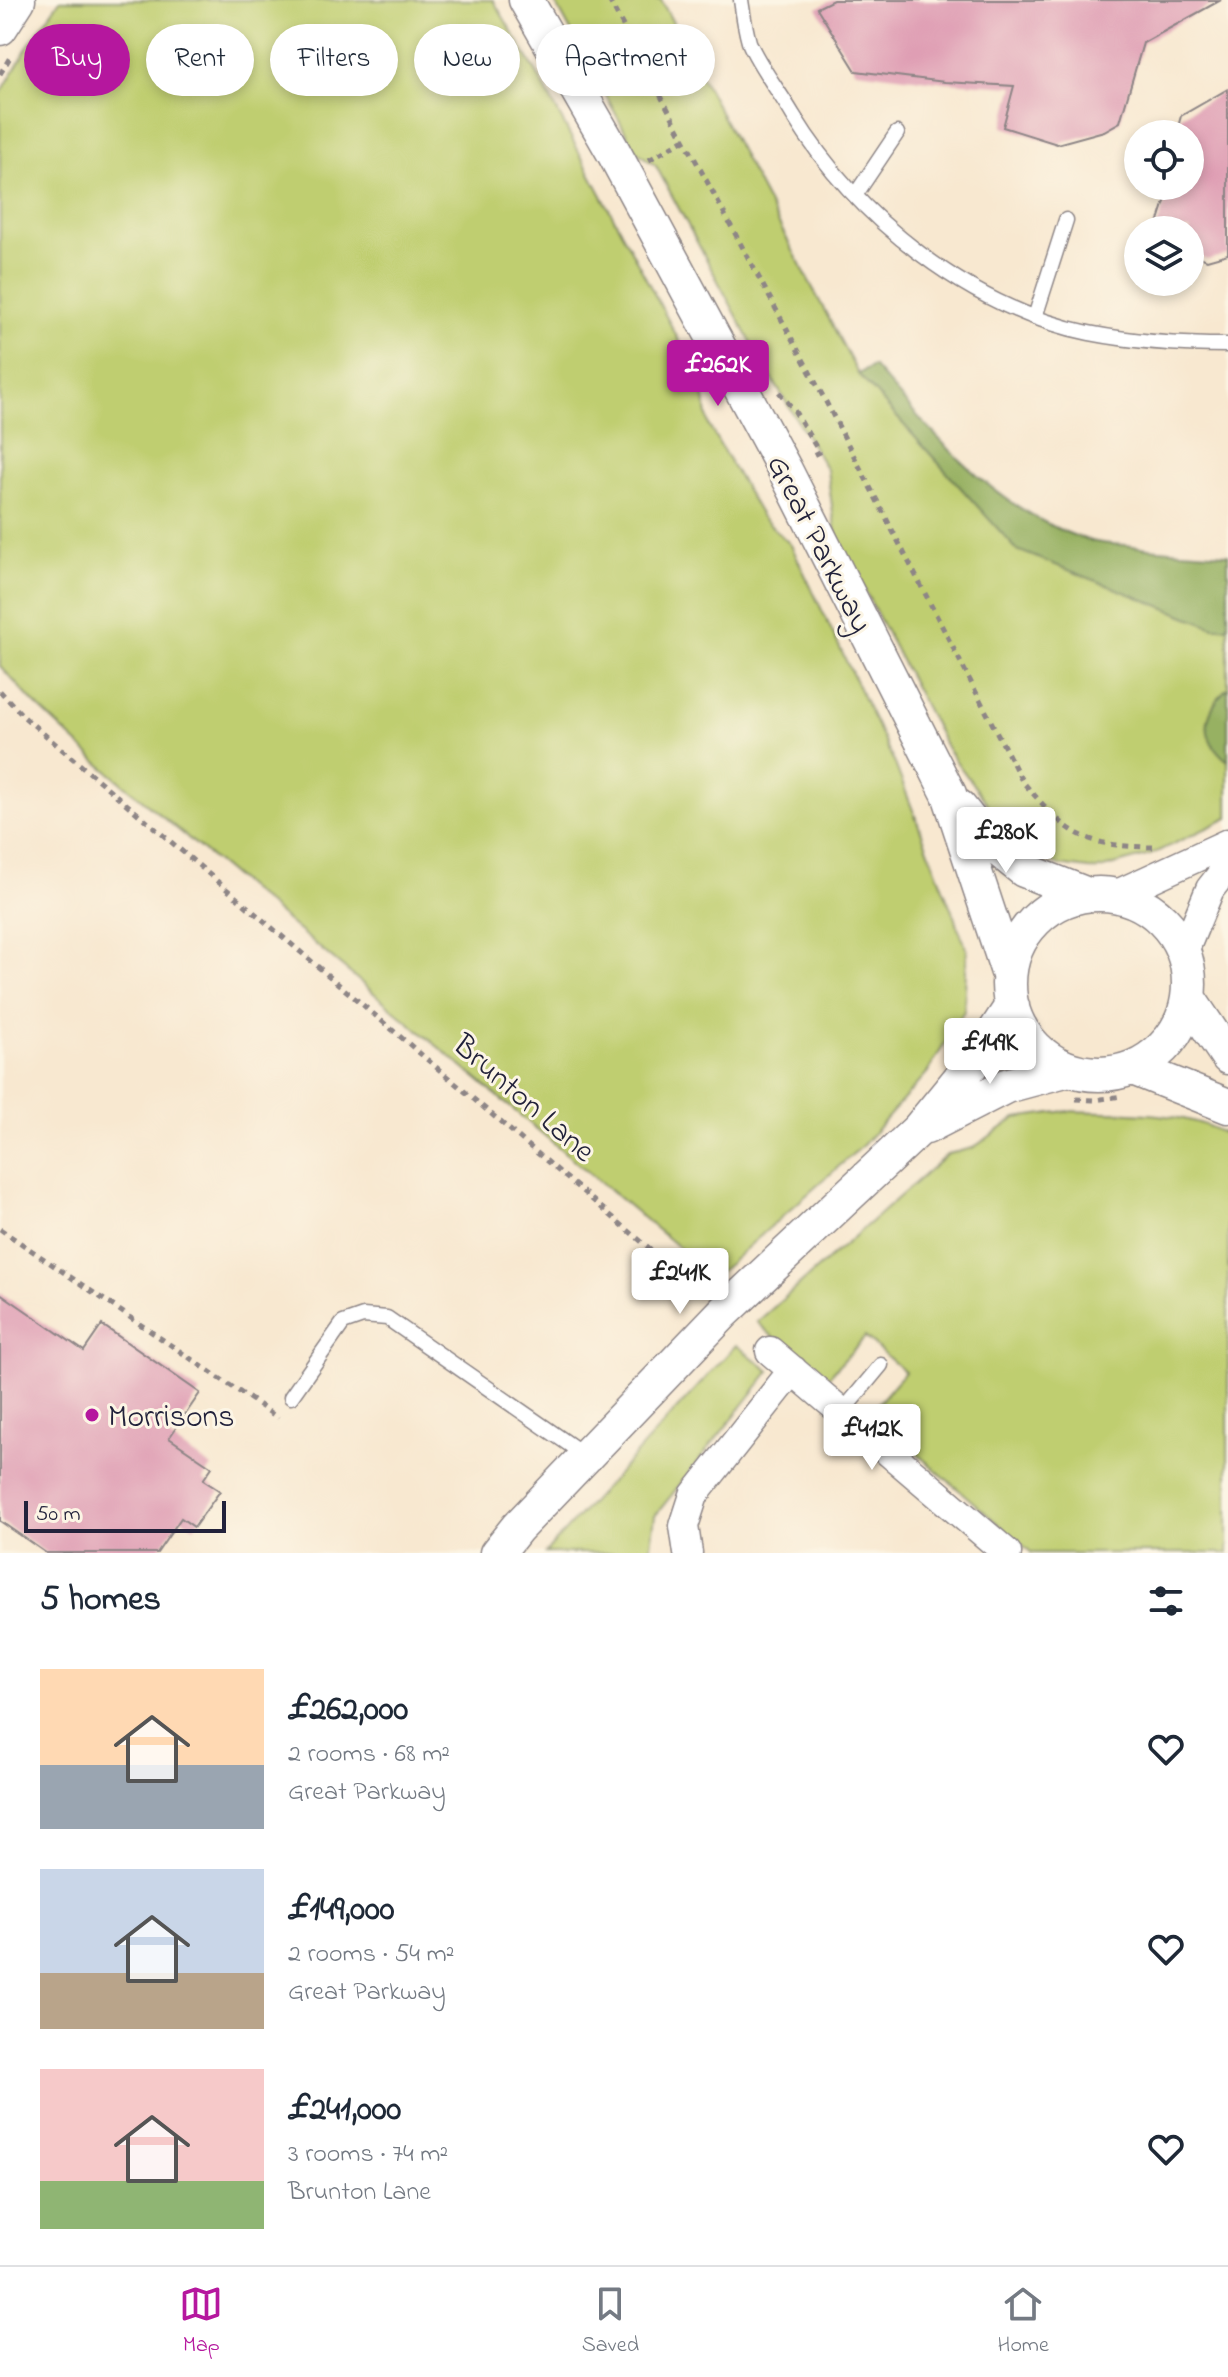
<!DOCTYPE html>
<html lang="en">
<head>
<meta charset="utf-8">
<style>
	body { margin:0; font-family:"Indie Flower",sans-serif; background:#f6f6f7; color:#1f2937; height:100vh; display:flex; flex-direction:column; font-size:30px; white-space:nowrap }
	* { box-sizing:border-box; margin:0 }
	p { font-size:26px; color:#747a83 }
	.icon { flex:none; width:44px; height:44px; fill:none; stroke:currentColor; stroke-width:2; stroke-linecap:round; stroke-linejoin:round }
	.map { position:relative; height:1553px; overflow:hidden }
	.sheet { display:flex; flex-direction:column; background:#fff; flex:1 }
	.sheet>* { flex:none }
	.top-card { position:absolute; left:24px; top:24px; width:800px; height:72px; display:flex; gap:16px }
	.controls { position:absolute; left:1124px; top:120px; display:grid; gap:16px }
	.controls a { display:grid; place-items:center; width:80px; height:80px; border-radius:50%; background:#fff; box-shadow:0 4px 12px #0003; font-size:40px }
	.scale { position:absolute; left:24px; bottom:20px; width:202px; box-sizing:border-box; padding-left:8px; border:4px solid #22223b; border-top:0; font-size:22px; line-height:28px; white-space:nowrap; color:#22223b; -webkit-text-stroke:6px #fcf5e5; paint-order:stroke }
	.price { position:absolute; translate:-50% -68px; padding:0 18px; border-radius:8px; background:#fff; color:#222; font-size:26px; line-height:52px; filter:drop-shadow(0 2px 4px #0008) }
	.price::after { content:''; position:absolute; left:50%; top:48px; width:24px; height:18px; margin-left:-12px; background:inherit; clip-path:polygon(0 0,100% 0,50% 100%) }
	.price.selected { background:#b5179e; color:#fff }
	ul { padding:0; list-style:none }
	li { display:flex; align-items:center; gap:24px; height:200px; padding:0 40px }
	li span { display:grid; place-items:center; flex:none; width:224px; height:160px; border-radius:0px; color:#555 }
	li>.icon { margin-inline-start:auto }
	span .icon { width:96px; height:96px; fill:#fffc; stroke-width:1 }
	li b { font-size:34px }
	h2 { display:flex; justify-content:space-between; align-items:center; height:96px; padding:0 40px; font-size:34px }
	.tag { padding:0 28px; border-radius:36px; background:#fff; box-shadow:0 4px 12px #0003; font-size:28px; line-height:72px }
	.tag.selected { background:#b5179e; color:#fff }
	.menu { display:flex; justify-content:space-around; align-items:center; height:112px; border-top:2px solid #e0e1e3; background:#fff; font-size:22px; color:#747a83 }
	.menu a { display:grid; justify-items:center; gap:4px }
	.menu .selected { color:#b5179e }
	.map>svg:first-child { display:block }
	.green { fill:#bfce70; stroke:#707856; stroke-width:2 }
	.forest { fill:#97b162; stroke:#5c6a4e; stroke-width:2 }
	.building { fill:#df9eb4 }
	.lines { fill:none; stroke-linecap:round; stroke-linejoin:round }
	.service-casing { stroke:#8d8586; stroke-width:17 }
	.minor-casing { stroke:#8d8586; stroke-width:31 }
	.tertiary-casing { stroke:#8d8586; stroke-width:37 }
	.path { stroke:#8d8586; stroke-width:5; stroke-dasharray:6 6; stroke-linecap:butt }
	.service { stroke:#fff; stroke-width:14 }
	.minor { stroke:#fff; stroke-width:28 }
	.tertiary { stroke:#fff; stroke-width:34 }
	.poi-dot { fill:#b5179e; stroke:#fcf5e5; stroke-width:3 }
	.labels { text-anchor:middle; stroke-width:6; stroke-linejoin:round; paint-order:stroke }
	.street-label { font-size:32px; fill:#22223b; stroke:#fcf5e5 }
	.poi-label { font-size:32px; fill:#22223b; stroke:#fcf5e5; text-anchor:start }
</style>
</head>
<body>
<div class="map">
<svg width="1228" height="1553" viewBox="0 0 1228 1553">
	<rect width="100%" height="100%" fill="#fcf5e5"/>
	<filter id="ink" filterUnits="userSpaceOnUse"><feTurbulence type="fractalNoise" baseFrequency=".0125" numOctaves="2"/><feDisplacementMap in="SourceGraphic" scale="16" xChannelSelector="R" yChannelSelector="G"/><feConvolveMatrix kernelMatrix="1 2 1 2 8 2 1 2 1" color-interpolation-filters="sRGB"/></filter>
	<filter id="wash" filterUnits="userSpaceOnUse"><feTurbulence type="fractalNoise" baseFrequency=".006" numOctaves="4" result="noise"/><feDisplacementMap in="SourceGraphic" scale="32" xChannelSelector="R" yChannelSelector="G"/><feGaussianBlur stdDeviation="1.8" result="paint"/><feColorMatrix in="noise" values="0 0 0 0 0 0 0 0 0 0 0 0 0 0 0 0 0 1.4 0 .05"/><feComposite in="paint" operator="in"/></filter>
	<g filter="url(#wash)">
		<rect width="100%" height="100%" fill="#f8e8d0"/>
		<path class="green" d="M60,0h433l45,75 163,307 8,44 52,90 30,29 104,219 72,186 -3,61 -36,61 -65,73 -149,132 -617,-515 -63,-59 -34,-37v-571l28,-49z
			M554,0h107l197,374 159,175 197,78h14v191l-78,37 -54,15 -38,-5 -44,-25 -67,-91 -111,-214 -9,-65 -68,-113 -103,-191 -20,-15z
			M1066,1111c50,2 120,-2 162,25v417h-196l-162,-140 35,-41 -40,-35 -42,46 -66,-61 191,-168 25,-6 43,-30z
			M736,1345l34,26 -115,145 -5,37h-105z"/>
		<path class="forest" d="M873,366c61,68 124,147 215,174 12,4 25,4 37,5 34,5 68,7 103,9v73h-14l-197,-77 -159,-176z
			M1226,689h2v72c-29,-23 -25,-47 -2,-72z"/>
		<g id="blocks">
			<path class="building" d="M833,0h388l-78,43 -23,79 -16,9 -47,13 -54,-17 11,-41 -69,-4 -89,-11 -39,-63z
				M1228,89v165l-21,6 -17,-7v-23h-34l14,-44h20v-52h-14l5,-18z
				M0,1293l84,58 18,-26 98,68 -31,45 43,29 -9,13 17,11 -26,36 -13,-9 -24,35h-111l-46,-32z"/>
		</g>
	</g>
	<g filter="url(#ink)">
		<use href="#blocks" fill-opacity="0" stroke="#8d8586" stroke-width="2"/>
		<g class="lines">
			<g class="service-casing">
				<path id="service" d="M741,0c2,14 4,28 8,42 8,21 32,52 44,73 63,103 176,193 296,218 46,9 92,12 139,12
					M856,194l41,-61
					M1035,317l31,-97
					M291,1397l52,-74 20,-7 24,2 199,138
					M842,1412l39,-47"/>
			</g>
			<g class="minor-casing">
				<path id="minor" d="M1115,895l113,-52
					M1183,954l27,-65 18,-23
					M770,1351l237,202
					M688,1553l-4,-27 10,-31 99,-125"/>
			</g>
			<g class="tertiary-casing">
				<path id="tertiary" d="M526,0l88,153 171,317 164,324 60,181
					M0,28l18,-28
					M959,807l23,29 42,34 61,24
					M1009 984a90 90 0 1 1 180 0a90 90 0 1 1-180 0Z
					M1189,999l39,58
					M1133,1068l95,38
					M926,1127l80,-41 63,-17
					M497,1553l20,-25 207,-216 194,-182 63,-77 31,-47"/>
			</g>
			<path class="path" d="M609,0l216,400 197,381c47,54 59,65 131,66
				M0,74l12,-20
				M649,160l34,-20
				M779,392l15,18 25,42 -8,4
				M0,691l24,26 678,576
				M1076,1099l19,1 27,-4
				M0,1229l278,189"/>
			<use href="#service" class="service"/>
			<use href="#minor" class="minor"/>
			<use href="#tertiary" class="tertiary"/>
		</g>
	</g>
	<circle class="poi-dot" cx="92" cy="1415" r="8"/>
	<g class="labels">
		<g class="street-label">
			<text transform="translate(821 543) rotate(63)" y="11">Great Parkway</text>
			<text transform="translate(525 1097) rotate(41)" y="11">Brunton Lane</text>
		</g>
		<g class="poi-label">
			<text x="108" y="1426">Morrisons</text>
		</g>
	</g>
</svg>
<div class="controls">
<a><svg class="icon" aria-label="locate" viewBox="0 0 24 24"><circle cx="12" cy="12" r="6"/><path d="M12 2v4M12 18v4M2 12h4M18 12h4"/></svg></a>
<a><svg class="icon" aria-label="layers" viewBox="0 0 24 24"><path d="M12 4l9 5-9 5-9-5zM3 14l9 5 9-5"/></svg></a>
</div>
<div class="scale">50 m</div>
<b class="price selected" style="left:718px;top:408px">£262K</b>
<b class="price" style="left:1006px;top:875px">£280K</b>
<b class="price" style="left:990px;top:1086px">£149K</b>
<b class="price" style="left:680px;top:1316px">£241K</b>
<b class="price" style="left:872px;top:1472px">£412K</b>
<div class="top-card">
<a class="tag selected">Buy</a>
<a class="tag">Rent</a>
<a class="tag">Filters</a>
<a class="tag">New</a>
<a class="tag">Apartment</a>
</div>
</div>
<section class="sheet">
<h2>5 homes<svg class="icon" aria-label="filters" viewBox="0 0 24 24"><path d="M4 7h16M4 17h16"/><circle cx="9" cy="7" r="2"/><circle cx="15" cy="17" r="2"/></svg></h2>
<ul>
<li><span style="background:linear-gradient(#ffd9b3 60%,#9aa5b1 0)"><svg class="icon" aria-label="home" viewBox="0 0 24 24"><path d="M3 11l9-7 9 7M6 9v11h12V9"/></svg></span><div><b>£262,000</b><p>2 rooms · 68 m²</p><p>Great Parkway</p></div><svg class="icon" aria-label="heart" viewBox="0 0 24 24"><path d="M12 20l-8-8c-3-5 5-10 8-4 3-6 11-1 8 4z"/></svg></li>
<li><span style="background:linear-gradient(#c9d6e8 65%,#b9a48a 0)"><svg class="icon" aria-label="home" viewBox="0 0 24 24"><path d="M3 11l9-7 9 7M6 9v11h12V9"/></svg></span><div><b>£149,000</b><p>2 rooms · 54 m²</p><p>Great Parkway</p></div><svg class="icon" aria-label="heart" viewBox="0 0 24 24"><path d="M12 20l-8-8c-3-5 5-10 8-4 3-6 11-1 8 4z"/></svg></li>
<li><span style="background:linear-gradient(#f6c9c9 70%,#8fb573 0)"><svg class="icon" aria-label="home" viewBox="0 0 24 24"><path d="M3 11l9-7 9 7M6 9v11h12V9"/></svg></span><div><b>£241,000</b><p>3 rooms · 74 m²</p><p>Brunton Lane</p></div><svg class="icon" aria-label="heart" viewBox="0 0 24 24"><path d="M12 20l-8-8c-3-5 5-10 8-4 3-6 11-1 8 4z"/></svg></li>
</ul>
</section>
<nav class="menu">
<a class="selected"><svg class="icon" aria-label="map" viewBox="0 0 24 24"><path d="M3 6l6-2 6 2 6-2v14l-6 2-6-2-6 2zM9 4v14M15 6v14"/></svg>Map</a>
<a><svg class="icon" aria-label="saved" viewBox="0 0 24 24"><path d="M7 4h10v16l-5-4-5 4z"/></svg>Saved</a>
<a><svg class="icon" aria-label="home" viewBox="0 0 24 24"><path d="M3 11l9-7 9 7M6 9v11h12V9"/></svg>Home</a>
</nav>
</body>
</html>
